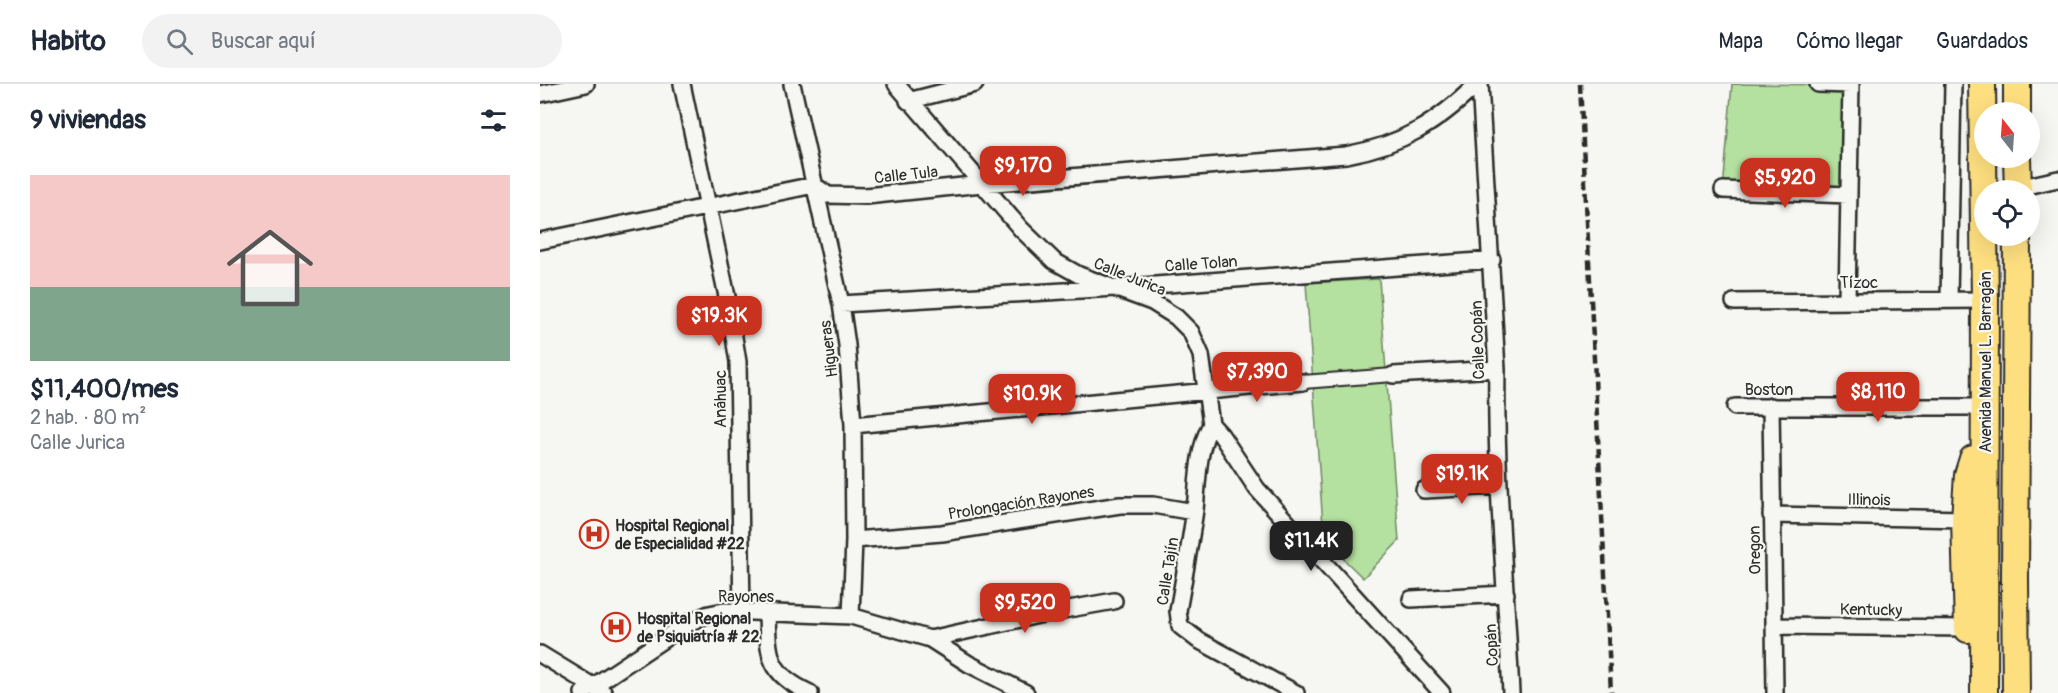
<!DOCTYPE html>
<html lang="es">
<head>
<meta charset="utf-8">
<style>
	body { margin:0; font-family:Pangolin,sans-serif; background:#f2f2f3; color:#1f2937; height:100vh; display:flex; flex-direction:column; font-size:22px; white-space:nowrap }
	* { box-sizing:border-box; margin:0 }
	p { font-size:20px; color:#747a83 }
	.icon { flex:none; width:33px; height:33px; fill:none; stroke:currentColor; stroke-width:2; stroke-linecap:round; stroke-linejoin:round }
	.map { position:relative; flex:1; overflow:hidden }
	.sheet { display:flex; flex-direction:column; background:#fff; width:540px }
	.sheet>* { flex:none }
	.needle { width:39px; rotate:343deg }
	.fabs { position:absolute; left:1434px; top:18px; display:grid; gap:12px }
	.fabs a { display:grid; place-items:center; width:66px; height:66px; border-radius:50%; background:#fff; box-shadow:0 6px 24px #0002; font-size:30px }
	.price { position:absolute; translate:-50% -51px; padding:0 14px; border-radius:12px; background:#c8321e; color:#fff; font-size:20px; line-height:39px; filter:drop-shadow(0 2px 3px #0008) }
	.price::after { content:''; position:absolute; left:50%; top:36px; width:18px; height:14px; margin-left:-9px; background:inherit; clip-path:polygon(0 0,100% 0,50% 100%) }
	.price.on { background:#222; color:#fff }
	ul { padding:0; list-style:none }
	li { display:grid; align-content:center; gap:12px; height:318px; padding:0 30px }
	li+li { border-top:2px solid #e0e1e3 }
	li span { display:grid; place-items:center; height:186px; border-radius:0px; color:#555 }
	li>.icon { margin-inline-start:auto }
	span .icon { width:108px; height:108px; fill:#fffc; stroke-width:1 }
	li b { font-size:26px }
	h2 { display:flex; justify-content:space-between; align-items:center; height:72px; padding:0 30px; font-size:26px }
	header { display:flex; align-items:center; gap:36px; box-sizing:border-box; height:84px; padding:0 30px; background:#fff; border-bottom:2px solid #e0e1e3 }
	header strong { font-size:28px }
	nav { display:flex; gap:33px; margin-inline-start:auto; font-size:21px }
	.search { width:420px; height:54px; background:#f2f2f3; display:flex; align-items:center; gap:15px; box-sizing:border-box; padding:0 21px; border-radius:33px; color:#747a83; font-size:22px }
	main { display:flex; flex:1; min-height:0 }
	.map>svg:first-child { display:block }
	.green { fill:#b4e19f; stroke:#708665; stroke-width:1.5 }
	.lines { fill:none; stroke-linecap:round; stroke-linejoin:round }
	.pedestrian-casing { stroke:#2b2b2b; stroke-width:16 }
	.minor-casing { stroke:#2b2b2b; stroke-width:20 }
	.trunk-casing { stroke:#2b2b2b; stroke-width:30 }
	.pedestrian { stroke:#f6f6f2; stroke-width:12 }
	.minor { stroke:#f6f6f2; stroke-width:15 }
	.trunk { stroke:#fedf80; stroke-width:26 }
	.rail { stroke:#2b2b2b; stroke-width:4.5; stroke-dasharray:9 4.5; stroke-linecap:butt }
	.labels { text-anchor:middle; stroke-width:4.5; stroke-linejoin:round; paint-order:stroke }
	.street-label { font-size:16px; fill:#2b2b2b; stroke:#f6f6f2 }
	.poi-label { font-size:16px; font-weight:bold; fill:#2b2b2b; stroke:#f6f6f2; text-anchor:start }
</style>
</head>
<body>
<header>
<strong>Habito</strong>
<div class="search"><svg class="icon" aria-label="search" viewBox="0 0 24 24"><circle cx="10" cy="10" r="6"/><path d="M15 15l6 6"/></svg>Buscar aquí</div>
<nav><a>Mapa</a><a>Cómo llegar</a><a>Guardados</a></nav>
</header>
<main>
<section class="sheet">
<h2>9 viviendas<svg class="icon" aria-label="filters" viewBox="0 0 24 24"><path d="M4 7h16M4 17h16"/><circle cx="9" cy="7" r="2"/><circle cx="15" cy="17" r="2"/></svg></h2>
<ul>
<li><span style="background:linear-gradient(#f6c9c9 60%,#7fa58c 0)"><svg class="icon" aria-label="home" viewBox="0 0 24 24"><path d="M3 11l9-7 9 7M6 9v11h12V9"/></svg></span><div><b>$11,400/mes</b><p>2 hab. · 80 m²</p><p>Calle Jurica</p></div></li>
</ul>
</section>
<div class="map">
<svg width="1518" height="609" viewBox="0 0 1518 609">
	<rect width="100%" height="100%" fill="#f6f6f2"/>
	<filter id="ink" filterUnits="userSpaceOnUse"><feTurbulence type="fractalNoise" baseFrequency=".0167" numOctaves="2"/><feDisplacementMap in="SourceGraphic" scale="12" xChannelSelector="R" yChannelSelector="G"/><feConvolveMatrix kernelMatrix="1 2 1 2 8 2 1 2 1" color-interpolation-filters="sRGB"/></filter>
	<g filter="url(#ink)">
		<path class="green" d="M1192,0l114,1 2,110 -125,-5z
			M839,195l20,262 -36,37 -39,-38 -18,-257z"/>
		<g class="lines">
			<g class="pedestrian-casing">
				<path id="pedestrian" d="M763,298l90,-7"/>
			</g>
			<g class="minor-casing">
				<path id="minor" d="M142,0l47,222 9,56 4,250
					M252,0l49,220 6,41 6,80 1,115 -3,76
					M356,0l125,145 33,32 25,14 73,27 24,15 15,15 10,23 10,69 10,11 36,54 185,204
					M940,0l17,285c-2,108 9,216 14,324
					M1278,0l33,1
					M0,10l46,-10
					M368,17l67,-17
					M1478,104l40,-9
					M1183,106l125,5
					M0,157l274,-56 14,10 38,1 116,-12 364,-29c56,-10 91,-32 131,-71
					M1307,216l4,-216
					M1409,216l4,-216
					M1194,218l251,-2
					M301,220l274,-16 377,-28
					M853,291l104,-6
					M1231,322l4,287
					M1195,323h249
					M671,340c-14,27 -13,57 -16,86 -5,34 -11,68 -17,101l2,15 18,14 98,53
					M313,341l450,-43
					M884,406l75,-4
					M1231,431l194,4
					M314,456l88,-7 178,-28h33l41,7
					M871,515l95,-5
					M227,529c1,43 1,61 43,80
					M1234,542l194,2
					M390,555l122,-27 62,-11
					M0,570l64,39
					M43,609l105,-70 21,-9 15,-3 127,5 79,23 39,25 57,29"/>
			</g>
			<g class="trunk-casing">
				<path id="trunk" d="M1442,0l3,216 -1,393
					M1477,0v28
					M1477,74l1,32
					M1428,545l-3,-110 3,-44 5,-16
					M1476,609l-1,-115 2,-342"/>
			</g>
			<use href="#pedestrian" class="pedestrian"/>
			<use href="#minor" class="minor"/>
			<use href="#trunk" class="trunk"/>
			<path class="rail" d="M1040,0l31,609"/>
		</g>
	</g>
	<defs>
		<g id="hospital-ring" transform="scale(1.5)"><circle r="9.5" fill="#f6f6f2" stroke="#c8321e" stroke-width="1.5"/><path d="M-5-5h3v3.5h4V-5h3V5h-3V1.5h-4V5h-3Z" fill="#c8321e"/></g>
	</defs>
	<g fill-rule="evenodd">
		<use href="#hospital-ring" x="54" y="450"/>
		<use href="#hospital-ring" x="76" y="543"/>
	</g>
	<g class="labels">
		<g class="street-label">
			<text transform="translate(366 90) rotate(-6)" y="6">Calle Tula</text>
			<text transform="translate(661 179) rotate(-4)" y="6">Calle Tolan</text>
			<text transform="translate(590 192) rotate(22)" y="6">Calle Jurica</text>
			<text x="1319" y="204">Tízoc</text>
			<text transform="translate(937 256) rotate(-92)" y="6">Calle Copán</text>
			<text transform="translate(288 265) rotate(-97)" y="6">Higueras</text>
			<text transform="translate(1445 278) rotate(-90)" y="6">Avenida Manuel L. Barragán</text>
			<text x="1229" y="311">Boston</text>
			<text transform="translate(180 315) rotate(-90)" y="6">Anáhuac</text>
			<text transform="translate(1329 415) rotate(1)" y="6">Illinois</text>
			<text transform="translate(481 418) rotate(-9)" y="6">Prolongación Rayones</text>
			<text transform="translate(1214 466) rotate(-91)" y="6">Oregon</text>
			<text transform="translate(627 487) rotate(-81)" y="6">Calle Tajín</text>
			<text x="206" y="518">Rayones</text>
			<text transform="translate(1331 525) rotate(1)" y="6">Kentucky</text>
			<text transform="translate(951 561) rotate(-93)" y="6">Copán</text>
		</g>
		<g class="poi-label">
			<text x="75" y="447">Hospital Regional<tspan x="75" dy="18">de Especialidad #22</tspan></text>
			<text x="97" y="540">Hospital Regional<tspan x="97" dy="18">de Psiquiatría # 22</tspan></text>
		</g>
	</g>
</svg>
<div class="fabs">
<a><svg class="needle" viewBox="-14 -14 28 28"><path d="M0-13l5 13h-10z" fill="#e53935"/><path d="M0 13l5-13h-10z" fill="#747a83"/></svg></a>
<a><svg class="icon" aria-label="locate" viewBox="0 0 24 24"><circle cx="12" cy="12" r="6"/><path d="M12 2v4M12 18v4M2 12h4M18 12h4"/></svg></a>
</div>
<b class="price" style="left:483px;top:113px">$9,170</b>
<b class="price" style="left:1245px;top:125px">$5,920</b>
<b class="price" style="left:179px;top:263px">$19.3K</b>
<b class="price" style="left:717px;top:319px">$7,390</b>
<b class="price" style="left:1338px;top:339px">$8,110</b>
<b class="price" style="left:492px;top:341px">$10.9K</b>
<b class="price" style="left:922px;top:421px">$19.1K</b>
<b class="price on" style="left:771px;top:488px">$11.4K</b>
<b class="price" style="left:485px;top:550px">$9,520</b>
</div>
</main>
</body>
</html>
